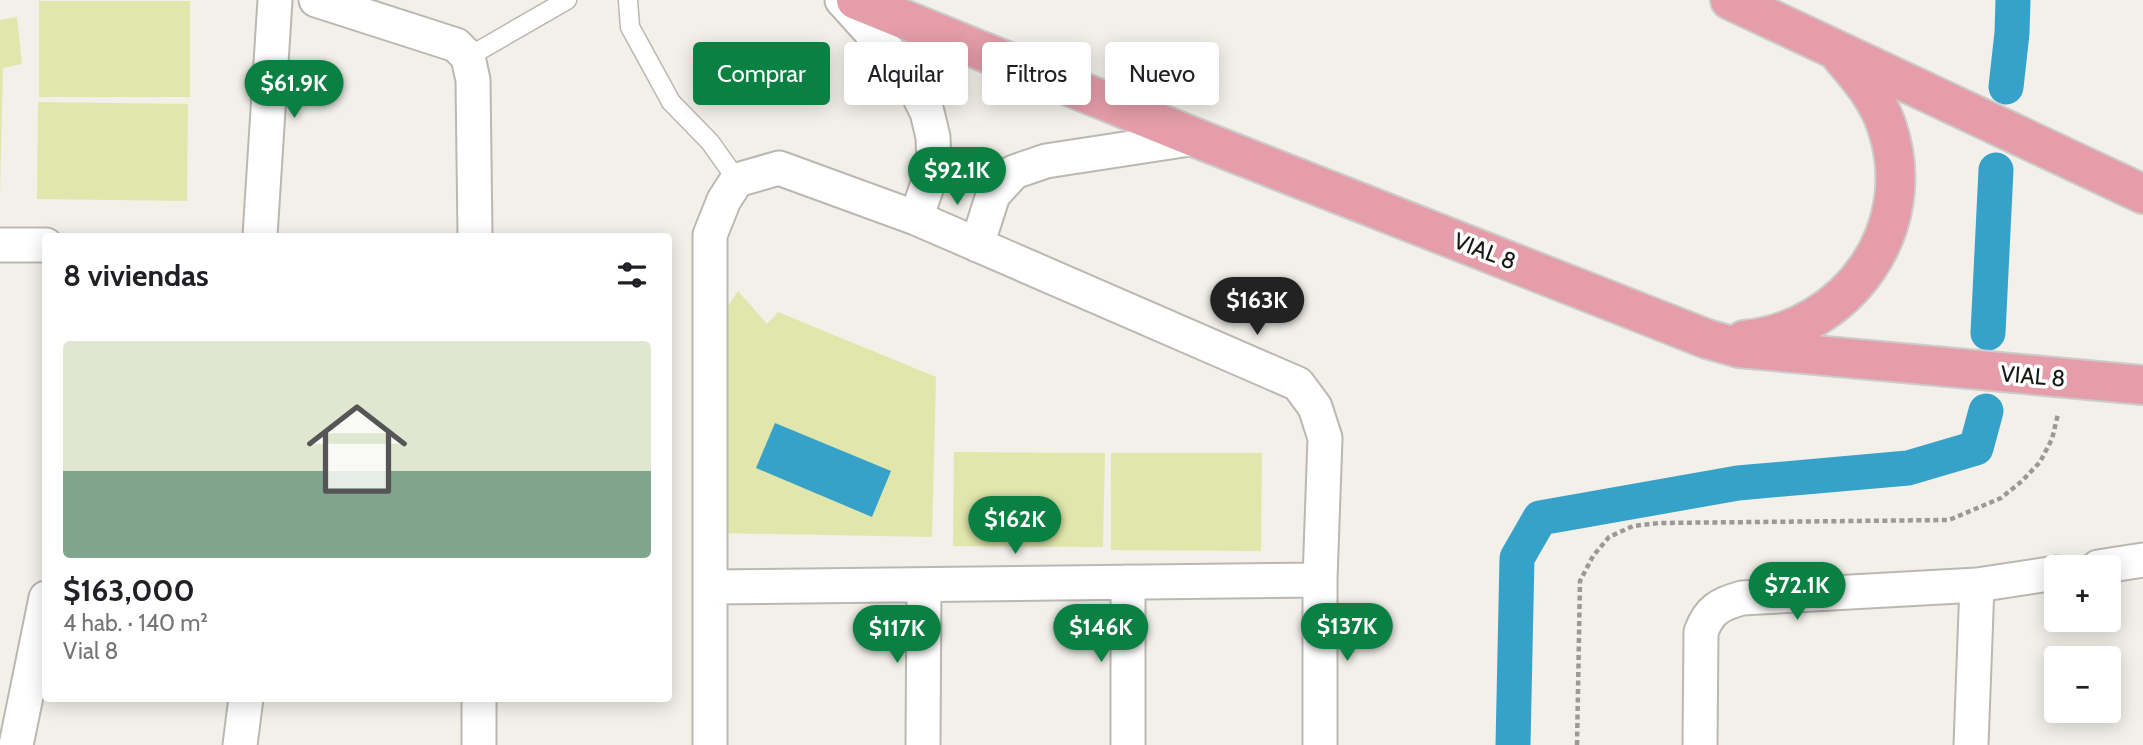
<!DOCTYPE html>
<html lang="es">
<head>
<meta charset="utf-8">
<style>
	body { margin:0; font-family:Cabin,sans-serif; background:#f6f6f6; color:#202124; height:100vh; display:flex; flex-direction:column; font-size:26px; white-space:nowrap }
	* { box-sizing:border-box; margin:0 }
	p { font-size:23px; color:#757577 }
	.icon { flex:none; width:38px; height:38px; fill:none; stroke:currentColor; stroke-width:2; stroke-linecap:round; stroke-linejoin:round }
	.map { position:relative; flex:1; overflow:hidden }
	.sheet { position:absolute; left:42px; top:233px; width:630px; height:469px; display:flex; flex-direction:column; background:#fff; border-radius:7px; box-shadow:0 4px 18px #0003 }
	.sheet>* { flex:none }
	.guide { position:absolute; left:693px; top:42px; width:665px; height:63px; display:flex; gap:14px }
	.controls { position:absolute; left:2044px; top:555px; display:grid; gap:14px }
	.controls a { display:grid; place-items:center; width:77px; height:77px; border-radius:7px; background:#fff; box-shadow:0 4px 18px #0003; font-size:35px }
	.price { position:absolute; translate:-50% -60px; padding:0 16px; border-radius:24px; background:#0b8043; color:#fff; font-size:23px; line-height:46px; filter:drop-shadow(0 2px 4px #0008) }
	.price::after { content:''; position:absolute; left:50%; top:42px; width:21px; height:16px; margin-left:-10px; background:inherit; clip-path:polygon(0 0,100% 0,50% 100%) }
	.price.selected { background:#222; color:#fff }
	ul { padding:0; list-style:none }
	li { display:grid; align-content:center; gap:14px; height:371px; padding:0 21px }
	li span { display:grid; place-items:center; height:217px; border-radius:7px; color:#555 }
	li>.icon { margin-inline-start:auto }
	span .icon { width:126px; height:126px; fill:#fffc; stroke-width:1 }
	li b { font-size:30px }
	h2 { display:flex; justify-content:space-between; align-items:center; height:84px; padding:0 21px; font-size:30px }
	.chip { padding:0 24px; border-radius:7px; background:#fff; box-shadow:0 4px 18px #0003; font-size:24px; line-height:63px }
	.chip.selected { background:#0b8043; color:#fff }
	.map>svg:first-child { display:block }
	.green { fill:#e1e7ac }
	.water { fill:#37a2c9 }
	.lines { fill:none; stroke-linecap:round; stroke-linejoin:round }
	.canal { stroke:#37a2c9; stroke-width:35 }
	.service-casing { stroke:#bab8b1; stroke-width:21 }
	.minor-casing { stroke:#bab8b1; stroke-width:37 }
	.primary-casing { stroke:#ccc; stroke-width:42 }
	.path { stroke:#9a9993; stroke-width:4.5; stroke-dasharray:5 3.5; stroke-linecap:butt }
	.service { stroke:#fff; stroke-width:18 }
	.minor { stroke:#fff; stroke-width:33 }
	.primary { stroke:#e49da9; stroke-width:38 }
	.labels { text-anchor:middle; stroke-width:7; stroke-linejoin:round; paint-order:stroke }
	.street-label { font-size:23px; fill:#181815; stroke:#fff }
</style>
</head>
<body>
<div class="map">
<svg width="2143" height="745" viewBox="0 0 2143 745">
	<rect width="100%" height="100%" fill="#f2f0e9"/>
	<path class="green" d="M39,1h151v96h-151z
		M17,17l5,47 -19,4 -3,127v-175z
		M38,102l150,2 -1,97 -150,-2z
		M738,291l29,33 11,-12 158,65 -4,160 -216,-4 -2,-206z
		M954,452l151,1 -2,94 -150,-1z
		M1111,453h151l-1,98 -150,-1z"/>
	<path class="water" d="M775,423l116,48 -19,46 -116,-49z"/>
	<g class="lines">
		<path class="canal" d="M2006,87l6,-54 1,-33
			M1988,333l8,-163
			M1513,745l4,-187 23,-40 198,-35 170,-15 68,-20 10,-37"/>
		<g class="service-casing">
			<path id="service" d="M628,0l2,27 41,75 39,40 27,38
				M468,57l99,-57"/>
		</g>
		<g class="minor-casing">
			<path id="minor" d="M316,0l140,45 12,12 5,23 2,156
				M842,0l65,72 20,40 6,25 1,29 -18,52
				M260,236l15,-236
				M0,245h46
				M977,245l16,-50 21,-23 32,-11 150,-23
				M2098,567l45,-7
				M711,587l609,-7
				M479,698v47
				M16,745l30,-147
				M240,745l6,-47
				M710,745v-510l14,-35 13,-20 42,-12 137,50 382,166 17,23 10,31 -5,142v165
				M923,745l1,-160
				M1128,745v-163
				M1700,745l1,-113c8,-22 19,-28 41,-34l235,-13 79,-12
				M1971,745l6,-160"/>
		</g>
		<g class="primary-casing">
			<path id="primary" d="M856,0l340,138 511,201 32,9 404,37
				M1730,0l413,194
				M1744,340c104,-10 177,-111 143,-213 -9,-28 -27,-49 -46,-71"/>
		</g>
		<path class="path" d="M1577,745l3,-164 13,-25 16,-19 24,-11 26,-3 290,-3 52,-22 21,-17 18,-19 12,-23 6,-25"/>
		<use href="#service" class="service"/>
		<use href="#minor" class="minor"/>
		<use href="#primary" class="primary"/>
	</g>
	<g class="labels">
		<g class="street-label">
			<text transform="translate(1485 251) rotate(21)" y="8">VIAL 8</text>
			<text transform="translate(2033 376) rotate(5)" y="8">VIAL 8</text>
		</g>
	</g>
</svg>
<div class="controls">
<a>+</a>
<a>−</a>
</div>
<b class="price" style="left:294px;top:120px">$61.9K</b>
<b class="price" style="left:957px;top:207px">$92.1K</b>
<b class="price selected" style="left:1257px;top:337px">$163K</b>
<b class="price" style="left:1015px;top:556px">$162K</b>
<b class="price" style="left:1797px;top:622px">$72.1K</b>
<b class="price" style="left:1347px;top:663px">$137K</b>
<b class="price" style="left:1101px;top:664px">$146K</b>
<b class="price" style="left:897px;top:665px">$117K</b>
<div class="guide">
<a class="chip selected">Comprar</a>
<a class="chip">Alquilar</a>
<a class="chip">Filtros</a>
<a class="chip">Nuevo</a>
</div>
<section class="sheet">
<h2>8 viviendas<svg class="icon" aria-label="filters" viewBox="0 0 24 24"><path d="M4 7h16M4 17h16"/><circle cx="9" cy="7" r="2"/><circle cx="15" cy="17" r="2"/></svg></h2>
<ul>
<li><span style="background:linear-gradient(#dfe7d0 60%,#7fa58c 0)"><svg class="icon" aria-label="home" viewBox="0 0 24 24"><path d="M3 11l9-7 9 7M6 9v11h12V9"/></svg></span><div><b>$163,000</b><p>4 hab. · 140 m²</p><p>Vial 8</p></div></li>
</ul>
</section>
</div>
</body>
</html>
